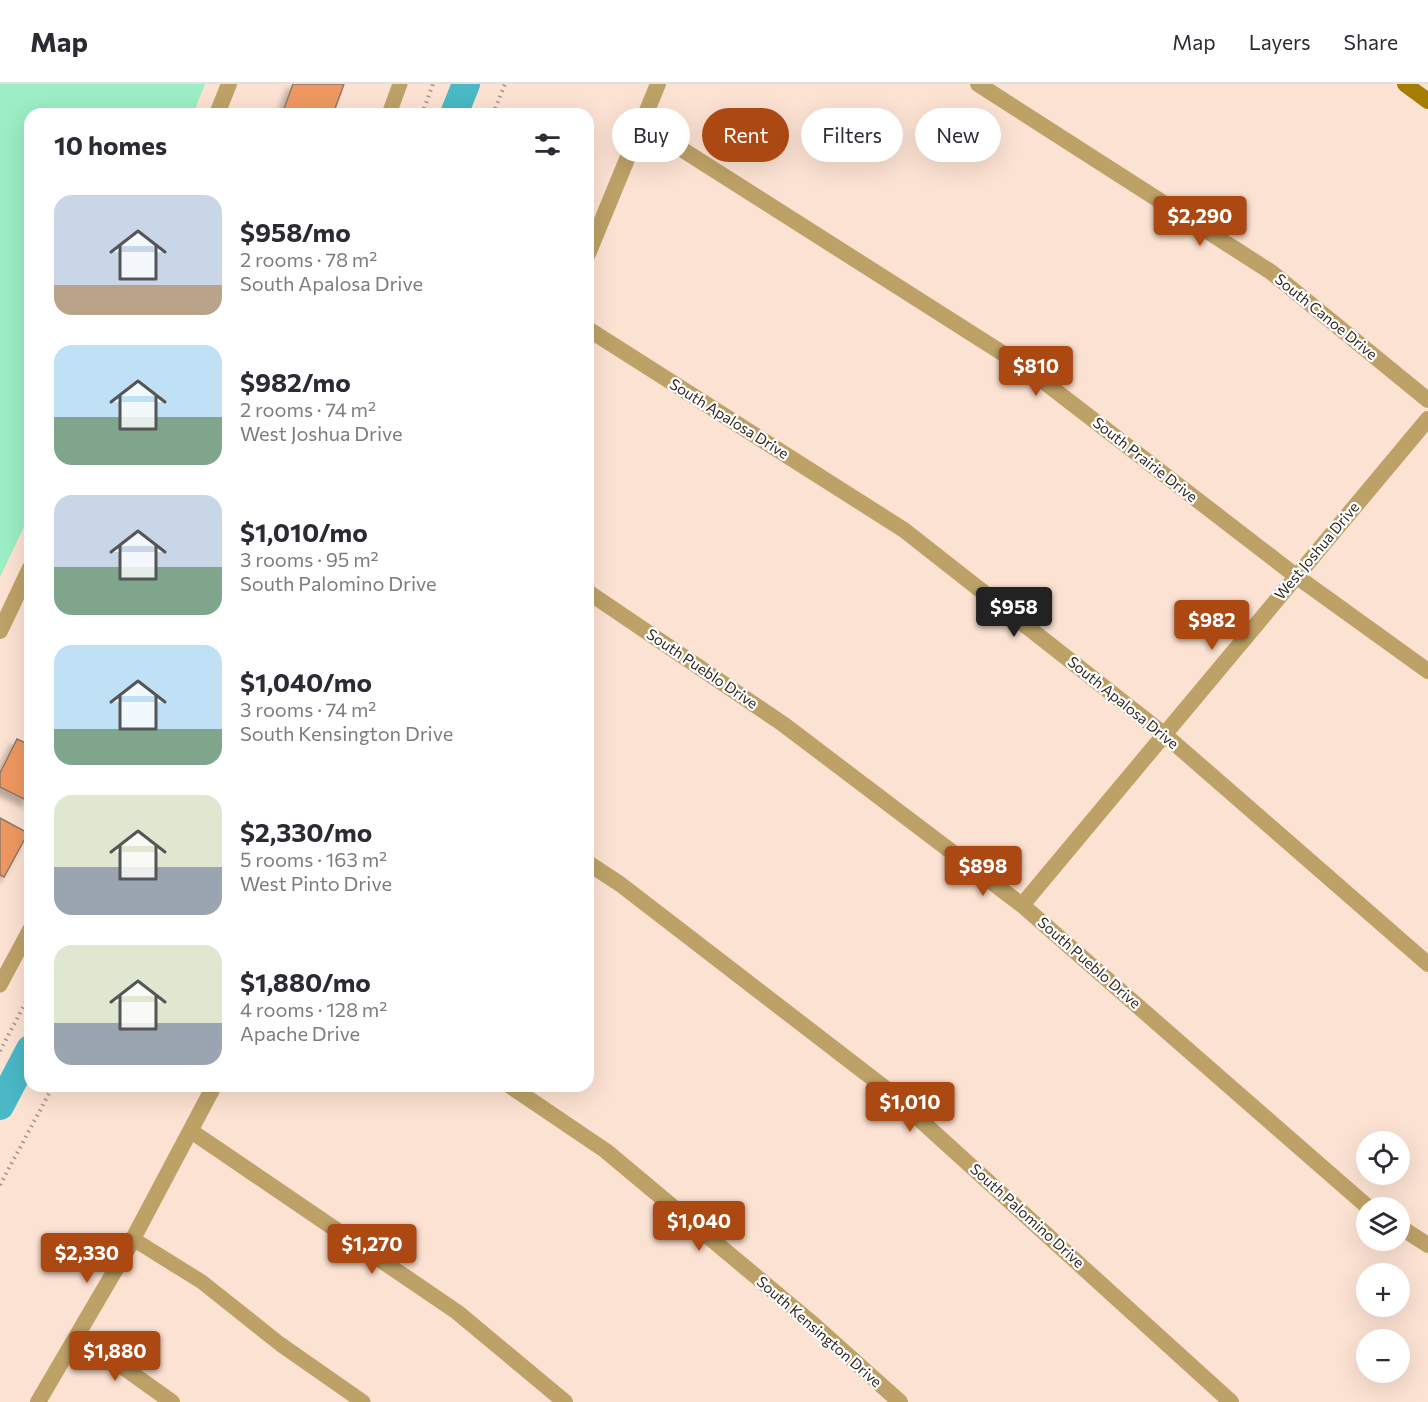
<!DOCTYPE html>
<html lang="en">
<head>
<meta charset="utf-8">
<style>
	body { margin:0; font-family:Commissioner,sans-serif; background:#f7f7f7; color:#2b2b33; height:100vh; display:flex; flex-direction:column; font-size:22px; white-space:nowrap }
	* { box-sizing:border-box; margin:0 }
	p { font-size:20px; color:#7c7c81 }
	.icon { flex:none; width:33px; height:33px; fill:none; stroke:currentColor; stroke-width:2; stroke-linecap:round; stroke-linejoin:round }
	.map { position:relative; flex:1; overflow:hidden }
	.side { position:absolute; left:24px; top:24px; width:570px; height:984px; display:flex; flex-direction:column; background:#fff; border-radius:18px; box-shadow:0 6px 24px #0002 }
	.side>* { flex:none }
	.top-card { position:absolute; left:612px; top:24px; width:570px; height:54px; display:flex; gap:12px }
	.fabs { position:absolute; left:1356px; top:1047px; display:grid; gap:12px }
	.fabs a { display:grid; place-items:center; width:54px; height:54px; border-radius:50%; background:#fff; box-shadow:0 6px 24px #0002; font-size:30px }
	.price { position:absolute; translate:-50% -51px; padding:0 14px; border-radius:6px; background:#ac4812; color:#fff; font-size:20px; line-height:39px; filter:drop-shadow(0 2px 3px #0008) }
	.price::after { content:''; position:absolute; left:50%; top:36px; width:18px; height:14px; margin-left:-9px; background:inherit; clip-path:polygon(0 0,100% 0,50% 100%) }
	.price.selected { background:#222; color:#fff }
	ul { padding:0; list-style:none }
	li { display:flex; align-items:center; gap:18px; height:150px; padding:0 30px }
	li span { display:grid; place-items:center; flex:none; width:168px; height:120px; border-radius:18px; color:#555 }
	li>.icon { margin-inline-start:auto }
	span .icon { width:72px; height:72px; fill:#fffc; stroke-width:1 }
	li b { font-size:26px }
	h2 { display:flex; justify-content:space-between; align-items:center; height:72px; padding:0 30px; font-size:26px }
	.chip { padding:0 21px; border-radius:27px; background:#fff; box-shadow:0 6px 24px #0002; font-size:21px; line-height:54px }
	.chip.selected { background:#ac4812; color:#fff }
	header { display:flex; align-items:center; gap:36px; box-sizing:border-box; height:84px; padding:0 30px; background:#fff; border-bottom:2px solid #e1e1e2 }
	header strong { font-size:28px }
	nav { display:flex; gap:33px; margin-inline-start:auto; font-size:21px }
	.map>svg:first-child { display:block }
	.green { fill:#9beec5 }
	.lines { fill:none; stroke-linecap:round; stroke-linejoin:round }
	.canal { stroke:#4ab8c6; stroke-width:28 }
	.building { fill:#ee9860; stroke:#8f786a; stroke-width:1.5; filter:url(#shadow) }
	.path { stroke:#a59286; stroke-width:4; stroke-dasharray:1.5 4.5; stroke-linecap:butt }
	.service { stroke:#bda167; stroke-width:15 }
	.minor { stroke:#bda167; stroke-width:16 }
	.secondary { stroke:#a77d00; stroke-width:16 }
	.labels { text-anchor:middle; stroke-width:4.5; stroke-linejoin:round; paint-order:stroke }
	.street-label { font-size:15px; fill:#322923; stroke:#fff }
</style>
</head>
<body>
<header>
<strong>Map</strong>
<nav><a>Map</a><a>Layers</a><a>Share</a></nav>
</header>
<div class="map">
<svg width="1428" height="1318" viewBox="0 0 1428 1318">
	<defs>
		<filter id="shadow"><feDropShadow dx="-5.5" dy="5.5" stdDeviation="3" flood-color="#0004"/></filter>
	</defs>
	<rect width="100%" height="100%" fill="#fce2d2"/>
	<path class="green" d="M0,0h205l-12,30h-163v400l-30,63z"/>
	<g class="lines">
		<path class="canal" d="M454,30l12,-30
			M0,1022l30,-57"/>
	</g>
	<path class="building" d="M293,0h51l-11,30h-51z
		M17,655l13,6v57l-30,-15v-14z
		M0,734l28,15 -24,44 -4,-2z"/>
	<g class="lines">
		<path class="path" d="M422,30l11,-30
			M493,30l12,-30
			M0,967l30,-57
			M0,1101l53,-99"/>
		<path class="service" d="M389,30l11,-30
			M0,901l30,-56
			M133,1155l69,43 78,62 83,58"/>
		<path class="minor" d="M978,0l293,188 157,128
			M217,30l12,-30
			M642,40l384,244 270,208 132,95
			M588,170l70,-170
			M588,245l316,201 261,205 263,229
			M588,508l195,132 239,181 347,303
			M0,547l30,-63
			M588,779l32,21 265,204 346,314
			M1022,821l406,-486
			M510,1002l96,65 208,174 86,77
			M191,1047l266,181 108,90
			M1400,1143l28,18
			M78,1251l94,67
			M38,1318l89,-152 87,-164"/>
		<path class="secondary" d="M1405,0l23,17"/>
	</g>
	<g class="labels">
		<g class="street-label">
			<text transform="translate(1326 233) rotate(39)" y="5">South Canoe Drive</text>
			<text transform="translate(729 335) rotate(32)" y="5">South Apalosa Drive</text>
			<text transform="translate(1145 376) rotate(38)" y="5">South Prairie Drive</text>
			<text transform="translate(1317 467) rotate(-50)" y="5">West Joshua Drive</text>
			<text transform="translate(702 585) rotate(34)" y="5">South Pueblo Drive</text>
			<text transform="translate(1123 619) rotate(39)" y="5">South Apalosa Drive</text>
			<text transform="translate(1089 879) rotate(41)" y="5">South Pueblo Drive</text>
			<text transform="translate(1027 1132) rotate(42)" y="5">South Palomino Drive</text>
			<text transform="translate(819 1248) rotate(41)" y="5">South Kensington Drive</text>
		</g>
	</g>
</svg>
<div class="fabs">
<a><svg class="icon" aria-label="locate" viewBox="0 0 24 24"><circle cx="12" cy="12" r="6"/><path d="M12 2v4M12 18v4M2 12h4M18 12h4"/></svg></a>
<a><svg class="icon" aria-label="layers" viewBox="0 0 24 24"><path d="M12 4l9 5-9 5-9-5zM3 14l9 5 9-5"/></svg></a>
<a>+</a>
<a>−</a>
</div>
<b class="price" style="left:1200px;top:163px">$2,290</b>
<b class="price" style="left:1036px;top:313px">$810</b>
<b class="price selected" style="left:1014px;top:554px">$958</b>
<b class="price" style="left:1212px;top:567px">$982</b>
<b class="price" style="left:983px;top:813px">$898</b>
<b class="price" style="left:910px;top:1049px">$1,010</b>
<b class="price" style="left:699px;top:1168px">$1,040</b>
<b class="price" style="left:372px;top:1191px">$1,270</b>
<b class="price" style="left:87px;top:1200px">$2,330</b>
<b class="price" style="left:115px;top:1298px">$1,880</b>
<div class="top-card">
<a class="chip">Buy</a>
<a class="chip selected">Rent</a>
<a class="chip">Filters</a>
<a class="chip">New</a>
</div>
<section class="side">
<h2>10 homes<svg class="icon" aria-label="filters" viewBox="0 0 24 24"><path d="M4 7h16M4 17h16"/><circle cx="9" cy="7" r="2"/><circle cx="15" cy="17" r="2"/></svg></h2>
<ul>
<li><span style="background:linear-gradient(#c9d6e8 75%,#b9a48a 0)"><svg class="icon" aria-label="home" viewBox="0 0 24 24"><path d="M3 11l9-7 9 7M6 9v11h12V9"/></svg></span><div><b>$958/mo</b><p>2 rooms · 78 m²</p><p>South Apalosa Drive</p></div></li>
<li><span style="background:linear-gradient(#bfe0f5 60%,#7fa58c 0)"><svg class="icon" aria-label="home" viewBox="0 0 24 24"><path d="M3 11l9-7 9 7M6 9v11h12V9"/></svg></span><div><b>$982/mo</b><p>2 rooms · 74 m²</p><p>West Joshua Drive</p></div></li>
<li><span style="background:linear-gradient(#c9d6e8 60%,#7fa58c 0)"><svg class="icon" aria-label="home" viewBox="0 0 24 24"><path d="M3 11l9-7 9 7M6 9v11h12V9"/></svg></span><div><b>$1,010/mo</b><p>3 rooms · 95 m²</p><p>South Palomino Drive</p></div></li>
<li><span style="background:linear-gradient(#bfe0f5 70%,#7fa58c 0)"><svg class="icon" aria-label="home" viewBox="0 0 24 24"><path d="M3 11l9-7 9 7M6 9v11h12V9"/></svg></span><div><b>$1,040/mo</b><p>3 rooms · 74 m²</p><p>South Kensington Drive</p></div></li>
<li><span style="background:linear-gradient(#dfe7d0 60%,#9aa5b1 0)"><svg class="icon" aria-label="home" viewBox="0 0 24 24"><path d="M3 11l9-7 9 7M6 9v11h12V9"/></svg></span><div><b>$2,330/mo</b><p>5 rooms · 163 m²</p><p>West Pinto Drive</p></div></li>
<li><span style="background:linear-gradient(#dfe7d0 65%,#9aa5b1 0)"><svg class="icon" aria-label="home" viewBox="0 0 24 24"><path d="M3 11l9-7 9 7M6 9v11h12V9"/></svg></span><div><b>$1,880/mo</b><p>4 rooms · 128 m²</p><p>Apache Drive</p></div></li>
</ul>
</section>
</div>
</body>
</html>
